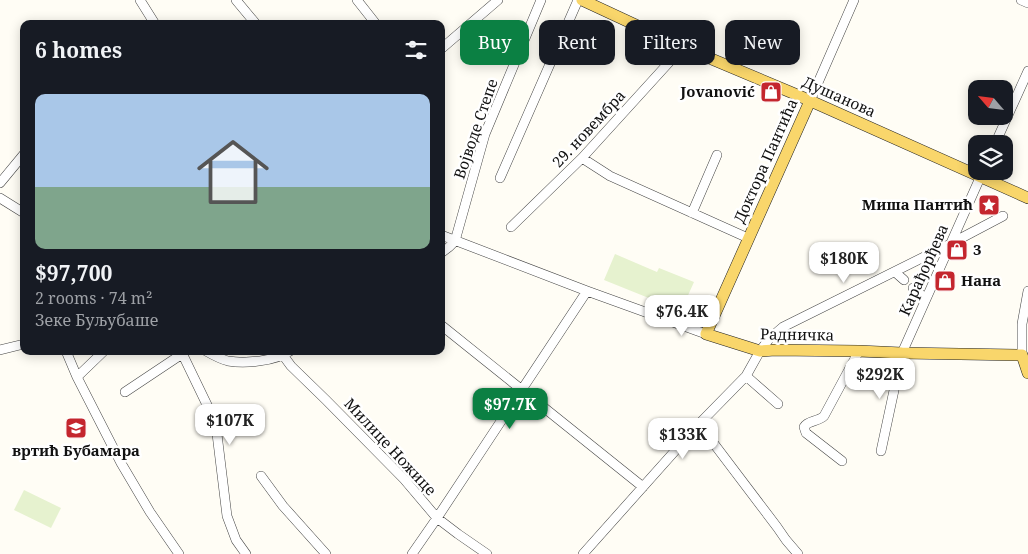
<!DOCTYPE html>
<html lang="en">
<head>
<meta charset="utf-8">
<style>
	body { margin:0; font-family:"Noto Serif",serif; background:#20242c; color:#f1f3f6; height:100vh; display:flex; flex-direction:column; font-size:19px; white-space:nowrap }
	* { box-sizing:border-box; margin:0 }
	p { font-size:16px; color:#9ea1a6 }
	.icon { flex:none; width:28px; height:28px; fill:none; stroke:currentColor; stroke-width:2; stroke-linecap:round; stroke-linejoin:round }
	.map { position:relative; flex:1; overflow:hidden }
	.panel { position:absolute; left:20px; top:20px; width:425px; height:335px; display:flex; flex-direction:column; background:#171b24; border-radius:10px; box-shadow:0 2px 12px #0003 }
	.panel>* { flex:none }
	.banner { position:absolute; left:460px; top:20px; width:475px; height:45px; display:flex; gap:10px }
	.needle { width:32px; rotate:298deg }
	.tools { position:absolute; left:968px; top:80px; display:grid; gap:10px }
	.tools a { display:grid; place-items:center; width:45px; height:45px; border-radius:10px; background:#171b24; box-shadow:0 2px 12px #0003; font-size:25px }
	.price { position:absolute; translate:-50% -42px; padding:0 11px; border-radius:10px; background:#fff; color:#222; font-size:16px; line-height:32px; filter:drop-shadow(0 1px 2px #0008) }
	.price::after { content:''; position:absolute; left:50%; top:30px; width:15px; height:11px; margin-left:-8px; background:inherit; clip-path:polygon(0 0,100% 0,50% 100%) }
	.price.selected { background:#0b8043; color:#fff }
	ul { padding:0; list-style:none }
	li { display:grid; align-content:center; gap:10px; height:265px; padding:0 15px }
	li+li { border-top:1px solid #363941 }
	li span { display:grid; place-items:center; height:155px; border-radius:10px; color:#555 }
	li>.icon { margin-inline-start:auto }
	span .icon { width:90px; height:90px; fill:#fffc; stroke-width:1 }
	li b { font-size:21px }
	h2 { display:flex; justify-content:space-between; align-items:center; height:60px; padding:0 15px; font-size:21px }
	.tag { padding:0 18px; border-radius:10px; background:#171b24; box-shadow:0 2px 12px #0003; font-size:18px; line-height:45px }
	.tag.selected { background:#0b8043; color:#fff }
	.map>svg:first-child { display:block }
	.pitch { fill:#e6f2cf }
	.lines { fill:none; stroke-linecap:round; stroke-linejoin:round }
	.minor-casing { stroke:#444; stroke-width:10 }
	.major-casing { stroke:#222; stroke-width:12 }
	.minor { stroke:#fff; stroke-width:9 }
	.major { stroke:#f9d66b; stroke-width:11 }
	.labels { text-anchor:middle; stroke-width:5; stroke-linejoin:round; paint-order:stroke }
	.poi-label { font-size:15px; font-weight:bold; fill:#111; stroke:#fff; text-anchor:end }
	.street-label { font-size:15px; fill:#111; stroke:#fff }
</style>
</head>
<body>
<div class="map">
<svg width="1028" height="554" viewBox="0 0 1028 554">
	<rect width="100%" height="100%" fill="#fffdf5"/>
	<path class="pitch" d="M615,254l42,18 2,-4 35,14 -13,29 -77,-31z
		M24,490l37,18 -10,20 -37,-18z"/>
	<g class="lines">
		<g class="minor-casing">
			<path id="minor" d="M140,0l15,24
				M236,0l20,24
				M357,0l19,24
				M1021,0l7,3
				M441,49l57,-49
				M810,101l44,-101
				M995,144l33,-73
				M582,158l28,18 138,62
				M500,178l78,-178
				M0,183l24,-29
				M0,198l24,15
				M692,213l25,-58
				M511,227l71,-69 101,-111
				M441,235l146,56 119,43
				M441,253l8,-6 6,-6 30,-107 56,-134
				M895,272l9,8
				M913,288l13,11
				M441,325l202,162
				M0,350l24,-6
				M66,351l11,26 44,86 29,49 29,42
				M181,351l28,58 8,25 10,82 9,24 10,14
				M206,351c7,4 14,8 22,10 18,3 47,0 62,-10
				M280,351l11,15 35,34 78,79 33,39 21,16 29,20
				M1022,355v-31l6,-33
				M746,376l32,28
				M77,377l27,-26
				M125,392l57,-38
				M699,424l78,103 9,13 12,14
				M881,451l21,-98 81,-182
				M842,461l-36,-28 -2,-6c4,-7 14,-5 20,-11l35,-65
				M261,476l22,30 43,48
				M412,554l25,-36 150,-227
				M583,554l116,-130 47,-48 14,-25 9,-12 14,-12 167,-83 53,-28"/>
		</g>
		<g class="major-casing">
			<path id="major" d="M582,0l101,47 112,47 233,104
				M810,101l-104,233 54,17 15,-1 84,1 43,2 120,2 6,18"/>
		</g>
		<use href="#minor" class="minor"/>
		<use href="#major" class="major"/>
	</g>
	<defs>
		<g id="shop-square" transform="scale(1.125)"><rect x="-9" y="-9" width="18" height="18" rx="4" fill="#c4262e" stroke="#fff"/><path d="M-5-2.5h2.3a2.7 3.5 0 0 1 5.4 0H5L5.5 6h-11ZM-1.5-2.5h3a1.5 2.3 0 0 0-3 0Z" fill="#fff"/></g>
		<g id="sight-square" transform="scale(1.125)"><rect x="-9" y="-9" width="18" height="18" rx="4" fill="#c4262e" stroke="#fff"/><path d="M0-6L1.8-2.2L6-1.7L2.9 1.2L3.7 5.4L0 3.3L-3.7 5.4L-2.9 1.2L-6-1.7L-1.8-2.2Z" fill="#fff"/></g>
		<g id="school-square" transform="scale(1.125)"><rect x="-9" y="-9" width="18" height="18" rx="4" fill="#c4262e" stroke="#fff"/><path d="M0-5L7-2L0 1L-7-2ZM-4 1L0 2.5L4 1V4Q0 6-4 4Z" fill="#fff"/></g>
	</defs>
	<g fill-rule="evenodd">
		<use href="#shop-square" x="771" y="92"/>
		<use href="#sight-square" x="989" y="205"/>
		<use href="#shop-square" x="957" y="250"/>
		<use href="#shop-square" x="945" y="281"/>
		<use href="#school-square" x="76" y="428"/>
	</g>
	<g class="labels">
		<g class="poi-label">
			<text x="755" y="97">Jovanović</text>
			<text x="973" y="210">Миша Пантић</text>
			<text x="973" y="255" text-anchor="start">3</text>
			<text x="961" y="286" text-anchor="start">Нана</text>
			<text x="76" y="456" text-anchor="middle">вртић Бубамара</text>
		</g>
		<g class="street-label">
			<text transform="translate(839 97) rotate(24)" y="5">Душанова</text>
			<text transform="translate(476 129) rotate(-71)" y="5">Војводе Степе</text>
			<text transform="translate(589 129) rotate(-47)" y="5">29. новембра</text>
			<text transform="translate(766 161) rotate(-66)" y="5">Доктора Пантића</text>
			<text transform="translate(924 270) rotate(-66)" y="5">Карађорђева</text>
			<text transform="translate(797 335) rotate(1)" y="5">Радничка</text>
			<text transform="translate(390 447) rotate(47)" y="5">Милице Ножице</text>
		</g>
	</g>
</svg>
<div class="tools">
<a><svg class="needle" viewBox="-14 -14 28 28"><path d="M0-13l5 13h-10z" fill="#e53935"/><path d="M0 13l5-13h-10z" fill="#9ea1a6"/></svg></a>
<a><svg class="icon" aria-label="layers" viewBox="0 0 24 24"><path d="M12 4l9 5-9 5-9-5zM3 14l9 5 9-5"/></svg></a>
</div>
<b class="price" style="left:844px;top:284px">$180K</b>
<b class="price" style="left:682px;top:337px">$76.4K</b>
<b class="price" style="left:880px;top:400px">$292K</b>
<b class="price selected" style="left:510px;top:430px">$97.7K</b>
<b class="price" style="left:230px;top:446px">$107K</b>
<b class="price" style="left:683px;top:460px">$133K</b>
<div class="banner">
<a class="tag selected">Buy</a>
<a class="tag">Rent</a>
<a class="tag">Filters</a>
<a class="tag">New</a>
</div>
<section class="panel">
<h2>6 homes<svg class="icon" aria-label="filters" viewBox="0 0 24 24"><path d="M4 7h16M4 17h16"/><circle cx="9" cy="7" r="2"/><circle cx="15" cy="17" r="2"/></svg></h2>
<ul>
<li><span style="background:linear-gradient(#a9c7e8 60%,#7fa58c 0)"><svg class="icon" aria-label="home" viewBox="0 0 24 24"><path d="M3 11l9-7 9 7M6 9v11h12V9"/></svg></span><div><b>$97,700</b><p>2 rooms · 74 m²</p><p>Зеке Буљубаше</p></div></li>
</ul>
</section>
</div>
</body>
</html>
